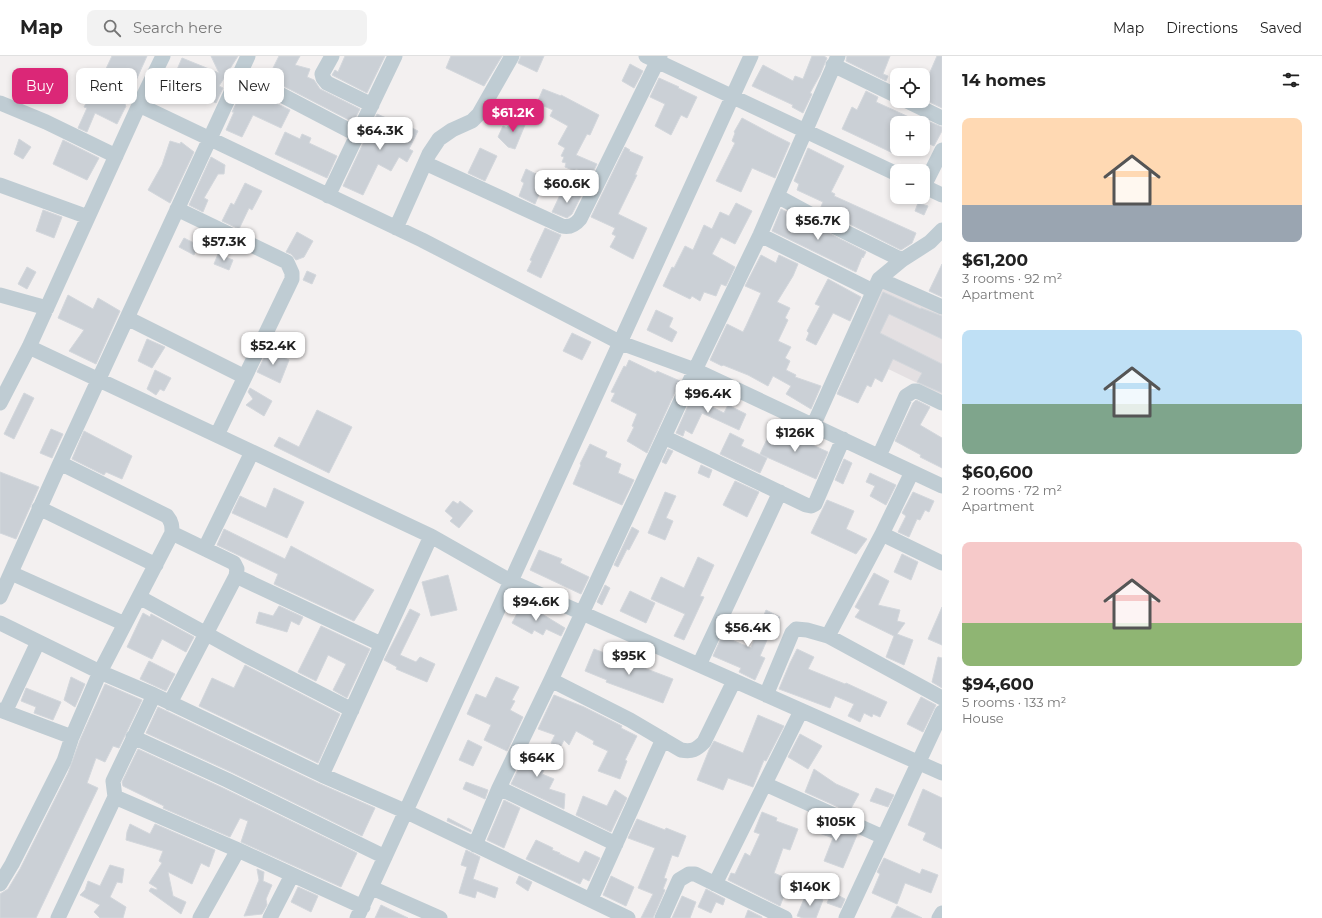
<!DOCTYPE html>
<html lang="en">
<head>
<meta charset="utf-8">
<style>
	body { margin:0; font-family:Montserrat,sans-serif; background:#f2f2f2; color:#222; height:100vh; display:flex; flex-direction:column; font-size:15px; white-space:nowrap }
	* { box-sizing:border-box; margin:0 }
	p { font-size:13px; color:#767676 }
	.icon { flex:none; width:22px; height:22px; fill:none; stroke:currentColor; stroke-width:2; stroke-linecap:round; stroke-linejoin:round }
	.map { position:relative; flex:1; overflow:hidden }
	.panel { display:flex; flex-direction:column; background:#fff; width:380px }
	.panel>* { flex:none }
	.banner { position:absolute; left:12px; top:12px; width:380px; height:36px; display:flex; gap:8px }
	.fabs { position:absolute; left:890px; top:12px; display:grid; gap:8px }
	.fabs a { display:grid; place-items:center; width:40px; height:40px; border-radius:8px; background:#fff; box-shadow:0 2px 6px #0003; font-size:20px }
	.price { position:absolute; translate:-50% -34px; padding:0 9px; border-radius:8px; background:#fff; color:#222; font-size:13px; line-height:26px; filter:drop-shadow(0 1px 2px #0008) }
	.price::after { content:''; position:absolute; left:50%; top:24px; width:12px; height:9px; margin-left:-6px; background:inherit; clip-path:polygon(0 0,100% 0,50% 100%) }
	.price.active { background:#db2777; color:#fff }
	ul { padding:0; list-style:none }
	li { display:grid; align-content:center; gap:8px; height:212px; padding:0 20px }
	li span { display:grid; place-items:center; height:124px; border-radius:8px; color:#555 }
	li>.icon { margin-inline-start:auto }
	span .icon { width:72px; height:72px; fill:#fffc; stroke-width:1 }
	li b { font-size:17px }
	h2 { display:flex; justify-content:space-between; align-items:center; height:48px; padding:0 20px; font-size:17px }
	.pill { padding:0 14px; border-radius:8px; background:#fff; box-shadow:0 2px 6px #0003; font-size:14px; line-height:36px }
	.pill.active { background:#db2777; color:#fff }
	header { display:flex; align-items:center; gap:24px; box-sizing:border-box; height:56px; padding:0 20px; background:#fff; border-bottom:1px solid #e0e0e0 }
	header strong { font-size:19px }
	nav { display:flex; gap:22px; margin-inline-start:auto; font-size:14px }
	.search { width:280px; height:36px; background:#f2f2f2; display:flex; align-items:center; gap:10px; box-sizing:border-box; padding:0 14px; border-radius:8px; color:#767676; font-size:15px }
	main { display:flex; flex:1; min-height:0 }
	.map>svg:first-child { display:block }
	.education { fill:#e4e0e2 }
	.building { fill:#cbd0d6; stroke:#d3d7dc }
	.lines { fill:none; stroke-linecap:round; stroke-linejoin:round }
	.minor { stroke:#bfccd3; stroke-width:15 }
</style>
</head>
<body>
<header>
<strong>Map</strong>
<div class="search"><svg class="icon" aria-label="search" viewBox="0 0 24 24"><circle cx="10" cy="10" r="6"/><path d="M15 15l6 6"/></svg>Search here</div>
<nav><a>Map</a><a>Directions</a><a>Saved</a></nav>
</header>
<main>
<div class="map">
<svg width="942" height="862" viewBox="0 0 942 862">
	<rect width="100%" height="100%" fill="#f3f0f0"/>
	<path class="education" d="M884,224l58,28v87l-91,-44z"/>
	<path class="building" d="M112,0h35l-22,49 1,1 -9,18 -22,-11 -8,19 -9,-4 9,-20 -3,-1 10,-18 2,1z
		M211,0h27l-19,30 4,2 -7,15 -19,-10v-1l-24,-13 9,-21 37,15z
		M279,0h21l-5,9 15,4 -3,8 7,3 6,9 40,20 -7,13 -85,-44z
		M345,0h40l-18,37 -35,-18 3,-5 3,2z
		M451,0h51l-18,30 -38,-18z
		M521,0h23l-7,16 -19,-9z
		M812,0h12l3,2 -7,17 -10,18 2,1 -9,19 -11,-6 1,-2 -41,-19 11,-21 30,16 2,-5 8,3z
		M847,0h43l-7,18 5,2 -2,5 -40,-20z
		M937,0h5v52l-19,-9v-22l4,2z
		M630,8l13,7 -9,17 -12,-7z
		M659,22l20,9 -1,1 19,9 -10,21 -6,-3 -10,20 -16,-9 10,-22 -15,-7z
		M244,31l46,23 -9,18 -28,-13 -11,22 -16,-7 8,-18h-2z
		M543,33l18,7v-1l38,20 -9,20 -3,-1 -11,21 21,9 -6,12 -15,-7 -1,2 -10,-4 1,-4 -4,-1 2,-5 -3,-1 4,-8 -7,-4 10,-18 -18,-10 3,-6 -16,-7z
		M866,35l12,6 -2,5 46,21h-25v32l-55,-26 10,-22 5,3z
		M377,58l23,10v-2l18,9 -9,18 4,2 -6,11 -8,-5 -8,14 -13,-7 -15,31 -20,-9z
		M517,60l10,4 -12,29 -7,-2 -10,-10 5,-11 4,2 1,-2 4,2z
		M742,62l30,16 18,9 -15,35 -23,-10 -11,24 -25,-11 19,-38 -3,-2 3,-8 -1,-1z
		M923,63l19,8v4l-8,15 -11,-5v-8l5,-10h-5z
		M285,76l15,7 2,-5 9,4 -2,5 28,13 -10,22 -52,-24z
		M19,83l12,8 -8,12 -9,-5z
		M63,84l36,18 -12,22 -34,-16z
		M170,85l10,3 1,-2 13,10 -24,51 -22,-13 14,-25z
		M625,91l5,3 -1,1 14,6 -8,18h2l-19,39 29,14 -14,31 -23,-12 6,-11 -4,-2 3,-6 -24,-11z
		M480,92l17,8 -12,25 -17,-8z
		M808,92l36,18 -13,26 4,2 -1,2 82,37 -4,10 -11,7 -81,-41 3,-7 -26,-12 2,-6 -5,-3z
		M211,101l14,8 -1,9h-6l-14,24 4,2 -5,12 -14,-7z
		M526,113l18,9 -6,13 2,1 -5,12 -16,-8 5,-13 -3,-2z
		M245,127l17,8 -10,19 -3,-2 -10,21 -17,-8 9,-18 3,2z
		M567,133l14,7 -9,18 -5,4 -15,-6 8,-17 3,2z
		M736,147l16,8 -17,33 -14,-7 -9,17 23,13 -9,19 -5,-2 -5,12 -12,-4 -4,9 -8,-5 -2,3 -27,-13 9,-19 2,1 11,-22 8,4 11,-25 8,4 8,-17 9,4z
		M918,147l10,3 -4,9 -9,-4z
		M781,153l85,43 -3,6 -1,-1 -6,15 -84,-41z
		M43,154l19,7 -8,21 -18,-7z
		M545,172l16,7 -20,43 -14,-7 5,-10 -2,-1z
		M297,176l16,9 -9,16 -8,3 -5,-6 -5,-2z
		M184,182l14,7 -4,10 -15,-8z
		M218,198l15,6 -4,10 -15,-6z
		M761,199l15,8 3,-8 19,9 -5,12 -16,26 13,6 -5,10 3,2 -10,21 13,6 -6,11 5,3 -4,9 10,5 -1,2 26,9 -10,23 -25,-15 5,-8 -18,-10 -5,10 -20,-11 -25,-10 -1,1 -12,-6 17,-36 16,8 3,-6 15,-33 -16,-7z
		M942,208v33l-13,-6z
		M27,211l9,5 -9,17 -9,-5z
		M307,215l9,4 -4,9 -9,-4z
		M828,223l33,18 -11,24 -17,-8 -17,32 -10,-5 3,-7 -2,-2 13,-25 -5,-2z
		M883,236l38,17v-1l21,8v23l-53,-25 -9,19 62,31v29l-25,-11 5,-9 -29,-14 -11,23 -7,-4 -4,9 -4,-2 -9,18 -21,-9z
		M68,239l25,14 5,-11 22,13 -24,53 -27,-13 15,-21 -26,-12z
		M656,254l17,8 -4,9 8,5 -5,10 -25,-12z
		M572,277l19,9 -9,18 -19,-9z
		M147,283l18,8 -13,21 -14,-7z
		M268,294l21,10 -9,23 -23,-11z
		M629,304l27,13 1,-2 23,10 -33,72 -20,-12 7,-14 -2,-1 5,-12 -26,-13 4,-8 -4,-1 13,-26 2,1z
		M155,314l16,8 -7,13 -4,-2 -4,6 -9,-6z
		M250,332l22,13 -8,15 -18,-11 7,-6 -5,-7z
		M695,334l15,7 -4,7 18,9 4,-8 18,9 -7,16 -37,-17 -10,21 -7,-4 -2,6 -7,-3z
		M24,337l10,5 -20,41 -10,-5z
		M916,344l14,7 -10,18 22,13v30l-22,-11 1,-2 -26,-14 18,-38z
		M317,354l35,17 -23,46 -55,-27 5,-9 20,10z
		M51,373l12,5 -11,24 -12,-5z
		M777,373l51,23 -12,27 -56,-25 10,-21 5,2z
		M84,375l48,25 -10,23 -16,-7 -2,3 -32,-16z
		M730,377l14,7 -3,6 26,12 -7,15 -40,-19z
		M590,388l17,8 -2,5 16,7 -3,9 16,7 -12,25 -49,-21 8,-19 -1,-1z
		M668,393l5,2 -7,13 -4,-2z
		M844,403l8,4 -9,21 -8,-4z
		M701,409l11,5 -3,8 -11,-5z
		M0,416l39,15 -23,52 -16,-6z
		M870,417l26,12 -10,20 -16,-9 5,-10 -9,-4z
		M735,425l24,11 -12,25 -24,-12z
		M274,432l30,14 -17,36 -55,-25 8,-17 26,12z
		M665,436l11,4 -10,22 7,3 -8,19 -17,-7z
		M913,436l21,9 -5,11 -4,-2 -5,10 -3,-1 -8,18 -11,-5 8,-16 -4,-3z
		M827,444l27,11 -8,18 21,10 -11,15 -45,-21z
		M453,445l5,3 2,-3 13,10 -14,17 -9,-7 3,-3 -8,-7z
		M632,471l7,4 -10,19 -2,-1 -9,18 -4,-2z
		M224,473l61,30 6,-13 83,44 -20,31 -80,-37 4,-10 -61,-29z
		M539,494l23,9 -2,4 29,14 -8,17 -51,-24z
		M902,498l16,8 -7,18 -17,-8z
		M698,501l16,8 -14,31 4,1 -20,43 -10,-4 11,-22 -34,-15 10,-22 23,11z
		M874,517l15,8 -11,24 22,5 -3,11 8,2 -8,11 16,6 -9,25 -18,-8 8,-21 -39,-19 5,-7 -5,-3z
		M448,519l9,35 -26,6 -9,-34z
		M605,529l5,3 -8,17 -5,-3z
		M630,535l25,12 -9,20 -26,-12z
		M522,548l20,10 23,14 -4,8 -15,-7 -3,6 -9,-5 -2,4 -20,-11z
		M279,550l24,11 -4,8 -8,-4 -4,11 -31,-9 3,-11 14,4z
		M942,551v38l-14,-6z
		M410,553l10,5 -20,41 16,7 4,-5 15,7 -8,18 -31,-13 1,-2 -13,-7z
		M766,554l14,7 -8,17 -2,-1 -10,23 5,2 -10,22 -16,-8 2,-4 -28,-12 9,-20 29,12z
		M143,557l7,4 1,-3 43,23 -8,15 -24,-13 -10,20 -25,-12z
		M321,570l49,23 -23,49 -14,-8 13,-26 -18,-9 -12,26 -18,-9z
		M594,593l79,30 -10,24 -57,-21 1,-2 -22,-9z
		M797,593l17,8 -6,12 37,15 1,-1 41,19 -7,15 -7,-3 -1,3 -8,-4 -4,9 -12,-6 6,-12 -19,-8 -5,12 -51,-19 11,-26z
		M938,601l4,1v30l-10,-6z
		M149,605l26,13 -9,17 -26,-12z
		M245,609l95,49 -22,49 -119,-57 13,-28 22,10z
		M71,621l14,7 -10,23 -11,-7z
		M496,621l23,10 -7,13 3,1 -5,9 13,7 -16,34 -23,-11 7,-15 -24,-11 9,-20 10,4z
		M105,628l37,16 -23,48 -6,-2 -8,16 -9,-4 -9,25 11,5 -62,130h-36v-24l8,-5 12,-20 48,-96 12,-33z
		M26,632l35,14 -8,18 -19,-7 2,-6 -15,-6z
		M554,639l30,12 38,19 -1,2 16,8 -12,24 2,1 -7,18 -22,-8 10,-20 -15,-7 1,-3 -18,-10 -7,14 -5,-5 -4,8 -9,-5 4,-8 -17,-6z
		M921,641l15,8 -13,27 -16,-8z
		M158,651l160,76 57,25 -13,28 -131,-64 -85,-39z
		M758,659l26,11 -18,35 -2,-1 -11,27 -25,-9 -5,12 -26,-10 12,-30 5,-9 29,12z
		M800,678l22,12 -14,23 -20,-12z
		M468,684l14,7 -9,19 -14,-6z
		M529,691l23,8 -10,19 12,5 -5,10 16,5 -1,15 -53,-25z
		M138,693l85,39 134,65 -16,34 -100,-45 7,-21 -8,-3 -10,19 -67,-29 1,-2 -41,-20 -1,-4z
		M814,713l22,15 23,10 -10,18 -44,-20z
		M466,726l22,8 -3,9 -22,-10z
		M876,732l18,7 -6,12 -18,-6z
		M923,733l19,9v51l-19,-9 3,-7 -18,-8z
		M615,734l12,8 -16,34 -35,-17 7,-19 24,10z
		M504,744l16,8 -16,40 -17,-8z
		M762,756l15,6 -1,3 22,8 -8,21 -7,-2 -9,25 16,7 -10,26 -52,-26 3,-7 4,1 10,-21 5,3 10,-22 -6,-2z
		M816,761l41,18 -14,33 -19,-7 9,-23 -22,-8z
		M448,762l23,12v2l-24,-11z
		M637,763l28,11 1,-2 20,8 -8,21 -6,-2 -8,23 3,1 -4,10 2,1 -12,28h-12l12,-24 -15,-6 17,-40 -27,-10z
		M130,768l20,10 5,-10 60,26 -6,17 -8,-4 -9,21 -24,-12 5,24 13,6 -5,12 -32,-23 2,-3 6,2v-2l-8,-5 13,-20 -3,-2 4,-10 -37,-11 1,-8z
		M536,784l17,8 -1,2 8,3 -1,2 1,-1 19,9 6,-12 15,7 -11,23 -6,-3 -3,6 -54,-25z
		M466,794l14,7 -7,22 25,9 -3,10 -18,-7 -2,7 -16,-5 8,-26 -6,-2z
		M884,802l36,16 2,-5 16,6 -7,18 -26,-10 -8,21 -25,-11 8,-19 -3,-2z
		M110,809l14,4 -2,14 -5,-1 -7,15 16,10 -3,11h-23l-6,-6 6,-7 -20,-10 5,-5 3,-9 12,5z
		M257,813l7,3 -1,9 9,4 -6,14 1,6 -5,9 -18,2 15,-36z
		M519,820l13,6 -4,9 -12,-8z
		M611,820l23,11 -8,19 -23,-11z
		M298,831l20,9 -7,16 -20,-10z
		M706,833l19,10 -2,6 -7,-3 -5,11 -13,-6z
		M832,836l13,7 -4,9 -14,-5z
		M806,838l17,6 -7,18h-13l-6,-2z
		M682,840l14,6 -6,16h-18z
		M381,849l27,13h-33z
		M897,850l25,12h-31z
		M748,854l14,7v1h-17z"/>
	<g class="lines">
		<path class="minor" d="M332,0l-10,18 1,4 4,5 45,22
			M646,0l251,118
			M833,9l64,31
			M239,19l29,13 90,47
			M907,45l35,17
			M0,47l46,19 70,34
			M139,49l283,135 199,103 74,27 247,116
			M425,107l137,63c8,2 13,-1 18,-7l80,-163
			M0,129l88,32
			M923,130l19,9
			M924,130l18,-36
			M328,140l67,-140
			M777,140l48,26 77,38
			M177,153l110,53 5,11v6l-75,156
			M396,172l33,-74 10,-15 13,-9 20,-9 7,-7 33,-58
			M760,179l113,56
			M879,223l63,28
			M0,239l47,13
			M127,262l118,59
			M29,291l402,189 79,45 432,192
			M0,347l29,-56 110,-242 24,-49
			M813,370l66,-147 23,-19 28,-18 12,-12
			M664,381l142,68 5,1 4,-2 28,-65
			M879,400l27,-60 8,-5h3l25,12
			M39,452l117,57
			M882,478l60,29
			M205,492l47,-96
			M11,517l114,51
			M236,520l145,68
			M0,541l60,-134 188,-407
			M139,541l106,58 107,55
			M0,567l100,49 54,23 168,80 85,37 221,106
			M828,580l54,-102 30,-62
			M699,609l81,-173
			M551,624l79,40 51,30c11,2 15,0 23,-8l30,-61
			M766,639l26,-62 4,-4 11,1 21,6 114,62
			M170,647l66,-127 1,-7 -3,-6 -62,-30
			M0,654l72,27
			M5,656l33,-70
			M133,681l94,43 158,77
			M322,719l109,-239
			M765,728l118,53
			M499,732l117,56
			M115,741l123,53 125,57
			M475,789l24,-57 52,-108 144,-310 65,-135 78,-179
			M0,828l12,-20 52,-103 8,-24 28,-65 72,-139c0,-7 0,-11 -5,-17l-107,-53
			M715,828l86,-173
			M372,832l68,30
			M591,843l72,-160
			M58,862l57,-121 -2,-16 41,-86
			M200,862l38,-68
			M270,862l22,-43
			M357,862l394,-862
			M662,862l17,-38 10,-6h6l90,44
			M846,862l96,-206
			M939,862l3,-5"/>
	</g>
</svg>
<div class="fabs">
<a><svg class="icon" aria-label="locate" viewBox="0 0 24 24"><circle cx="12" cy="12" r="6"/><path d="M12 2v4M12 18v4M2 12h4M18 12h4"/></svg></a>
<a>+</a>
<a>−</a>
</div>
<b class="price active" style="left:513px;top:77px">$61.2K</b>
<b class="price" style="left:380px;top:95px">$64.3K</b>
<b class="price" style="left:567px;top:148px">$60.6K</b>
<b class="price" style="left:818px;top:185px">$56.7K</b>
<b class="price" style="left:224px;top:206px">$57.3K</b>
<b class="price" style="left:273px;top:310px">$52.4K</b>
<b class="price" style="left:708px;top:358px">$96.4K</b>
<b class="price" style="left:795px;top:397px">$126K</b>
<b class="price" style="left:536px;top:566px">$94.6K</b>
<b class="price" style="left:748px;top:592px">$56.4K</b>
<b class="price" style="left:629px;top:620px">$95K</b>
<b class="price" style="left:537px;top:722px">$64K</b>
<b class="price" style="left:836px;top:786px">$105K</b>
<b class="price" style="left:810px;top:851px">$140K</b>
<div class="banner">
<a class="pill active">Buy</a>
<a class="pill">Rent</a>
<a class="pill">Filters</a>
<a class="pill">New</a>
</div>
</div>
<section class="panel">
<h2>14 homes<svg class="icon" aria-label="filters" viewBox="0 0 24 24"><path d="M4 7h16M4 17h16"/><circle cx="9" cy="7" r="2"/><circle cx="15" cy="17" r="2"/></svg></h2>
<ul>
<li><span style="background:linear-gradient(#ffd9b3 70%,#9aa5b1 0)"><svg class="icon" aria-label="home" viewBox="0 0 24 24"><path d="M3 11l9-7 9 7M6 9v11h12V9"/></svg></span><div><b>$61,200</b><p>3 rooms · 92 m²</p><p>Apartment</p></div></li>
<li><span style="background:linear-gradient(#bfe0f5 60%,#7fa58c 0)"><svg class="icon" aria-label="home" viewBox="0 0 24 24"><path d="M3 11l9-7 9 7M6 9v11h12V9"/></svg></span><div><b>$60,600</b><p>2 rooms · 72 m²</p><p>Apartment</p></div></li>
<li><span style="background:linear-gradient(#f6c9c9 65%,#8fb573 0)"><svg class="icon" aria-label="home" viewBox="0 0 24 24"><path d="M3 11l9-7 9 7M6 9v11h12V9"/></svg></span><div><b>$94,600</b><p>5 rooms · 133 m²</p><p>House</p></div></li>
</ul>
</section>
</main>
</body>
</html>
